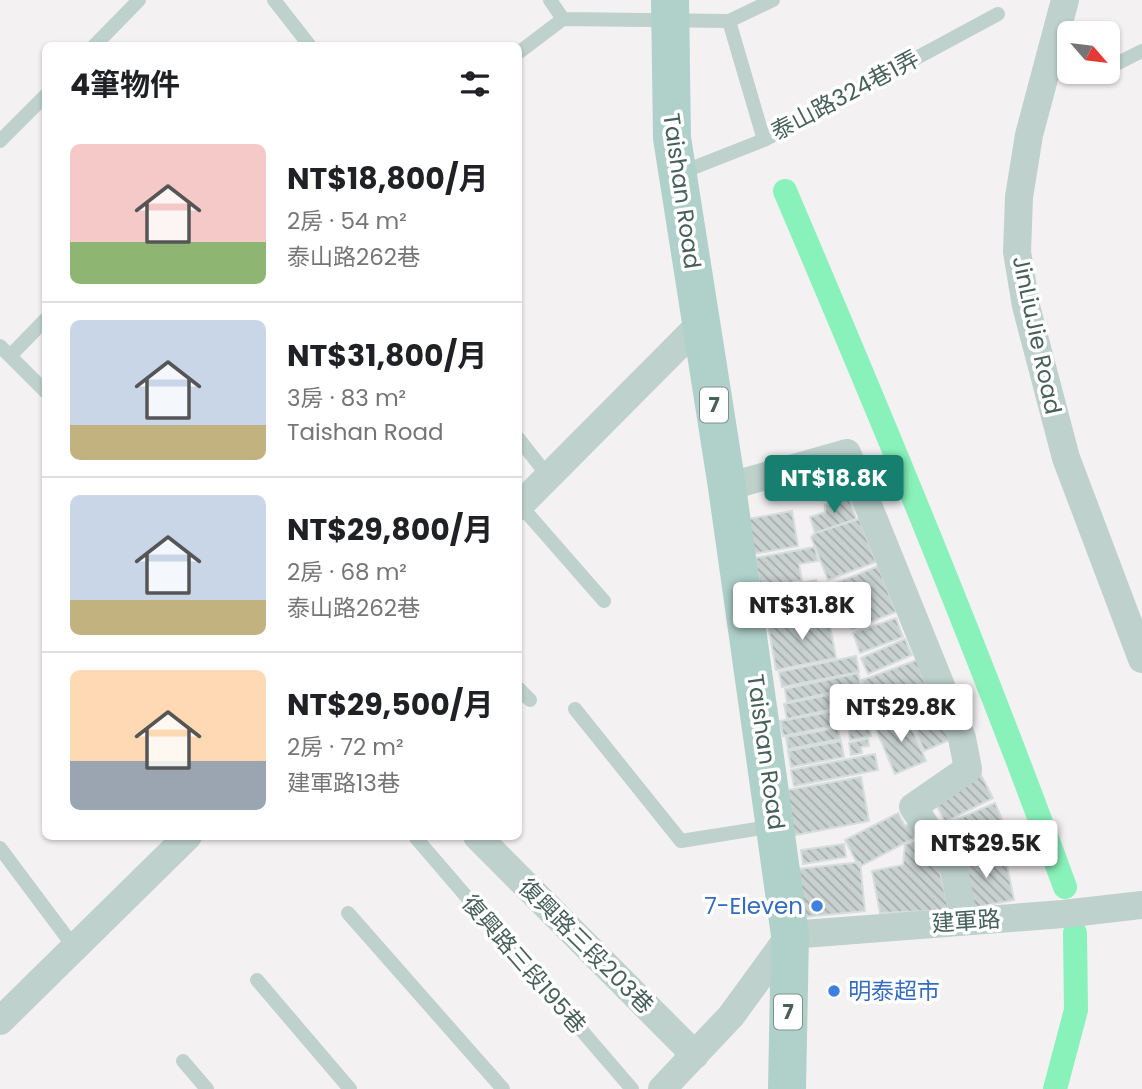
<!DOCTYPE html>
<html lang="zh-TW">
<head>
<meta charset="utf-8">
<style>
	body { margin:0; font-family:Poppins,"Noto Sans TC",sans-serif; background:#f6f6f6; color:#202124; height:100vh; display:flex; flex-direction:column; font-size:26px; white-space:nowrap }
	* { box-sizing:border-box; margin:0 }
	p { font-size:23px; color:#757577 }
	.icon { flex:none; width:38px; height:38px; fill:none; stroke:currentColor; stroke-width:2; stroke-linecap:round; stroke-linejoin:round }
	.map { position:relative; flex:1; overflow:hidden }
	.drawer { position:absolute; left:42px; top:42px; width:480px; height:798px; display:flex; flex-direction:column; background:#fff; border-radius:10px; box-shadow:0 2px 5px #0004 }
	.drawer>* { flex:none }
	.needle { width:46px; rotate:118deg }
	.controls { position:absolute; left:1057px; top:21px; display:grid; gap:14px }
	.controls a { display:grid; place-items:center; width:63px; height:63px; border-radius:10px; background:#fff; box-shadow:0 2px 5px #0004; font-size:35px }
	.price { position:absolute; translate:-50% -60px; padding:0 16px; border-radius:7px; background:#fff; color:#222; font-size:23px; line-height:46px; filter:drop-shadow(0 2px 4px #0008) }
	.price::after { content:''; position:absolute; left:50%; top:42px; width:21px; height:16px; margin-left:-10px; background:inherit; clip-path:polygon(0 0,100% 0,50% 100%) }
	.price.current { background:#177f6f; color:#fff }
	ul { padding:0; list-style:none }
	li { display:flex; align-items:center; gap:21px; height:175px; padding:0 28px }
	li+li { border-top:2px solid #e0e0e0 }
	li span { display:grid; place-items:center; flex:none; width:196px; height:140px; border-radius:10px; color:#555 }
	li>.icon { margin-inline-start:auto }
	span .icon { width:84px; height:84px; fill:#fffc; stroke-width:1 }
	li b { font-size:30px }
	h2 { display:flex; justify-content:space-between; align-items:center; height:84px; padding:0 28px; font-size:30px }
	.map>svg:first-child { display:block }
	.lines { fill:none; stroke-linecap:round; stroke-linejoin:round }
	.canal { stroke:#88f2ba; stroke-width:24 }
	.building { fill:url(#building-back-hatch); stroke:#d5dddd; stroke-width:2 }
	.lane { stroke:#bed1cc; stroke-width:14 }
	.street { stroke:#bed1cc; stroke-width:28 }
	.primary { stroke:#afd1c9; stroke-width:38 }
	.shop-dot { fill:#3f7fe0; stroke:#fff; stroke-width:2.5 }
	.labels { text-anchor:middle; stroke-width:7; stroke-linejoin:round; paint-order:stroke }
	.shield { fill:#fff; stroke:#7e908c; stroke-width:2 }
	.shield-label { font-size:21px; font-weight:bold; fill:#47605a }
	.street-label { font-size:23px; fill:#47605a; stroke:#fff }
	.shop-label { font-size:23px; fill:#366cbe; stroke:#fff; text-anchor:end }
</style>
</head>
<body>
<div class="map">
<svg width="1142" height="1089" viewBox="0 0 1142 1089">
	<defs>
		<pattern id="building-back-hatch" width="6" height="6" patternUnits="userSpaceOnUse" patternTransform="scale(1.75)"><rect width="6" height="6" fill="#c8d0d0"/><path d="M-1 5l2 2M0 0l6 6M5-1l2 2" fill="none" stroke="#a4acac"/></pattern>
	</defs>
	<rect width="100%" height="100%" fill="#f4f1f3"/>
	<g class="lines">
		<path class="canal" d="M785,191c98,230 194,461 280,696
			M1055,1089l21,-79 -1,-77"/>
	</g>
	<path class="building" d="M849,497l7,22 -41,14 -5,-16 15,-5v-7z
		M792,511l6,35 -45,8 -5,-35z
		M859,519l17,43 -48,18 -17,-43 4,-4z
		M815,547l3,14 -19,3 3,17 -42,7 -5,-30z
		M878,566l18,46 -44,17 -18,-45z
		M816,580l6,32 -59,11 -3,-17 11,-2 -2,-15z
		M828,614l8,44 -60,12 -8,-45z
		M896,618l7,19 -43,16 -7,-20z
		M905,639l7,16 -44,19 -7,-16z
		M856,656l3,16 -77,15 -3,-15z
		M917,660l13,38 -55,20 -13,-38z
		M858,673l3,13 -74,16 -2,-13z
		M862,688l3,14 -78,17 -3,-15z
		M936,702l16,37 -28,12 -16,-38z
		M866,706l2,13 -19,5 -3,-14z
		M836,711l2,14 -55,11 -3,-15z
		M906,714l20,47 -31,13 -20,-47z
		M868,723l3,13 -21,4 -2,-14z
		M838,728l2,11 -52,10 -2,-12z
		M868,739l1,7 -8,1 1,6 -11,2 -2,-12z
		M841,741l3,16 -53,10 -3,-16z
		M875,754l3,16 -84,16 -3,-16z
		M979,771l14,27 -48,24 -13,-26z
		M861,777l8,44 -78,15 -8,-45z
		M995,803l11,25 -47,21 -11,-26z
		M898,813l7,13 12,-6 7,13 -65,34 -14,-27z
		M923,840l14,20 12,50 -69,3 -8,-42 31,-6 2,-21z
		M844,844l2,13 -43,7 -2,-14z
		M1004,850l10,50 -47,9 -9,-50z
		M860,862l5,49 -61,6 -5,-48z"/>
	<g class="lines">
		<path class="lane" d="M274,0l36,46
			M550,0l13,19 166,2 44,-21
			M729,21l35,119 234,-126
			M94,46l45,-46
			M518,53l45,-34
			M1108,68l34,-17
			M1078,72l17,3 6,-3
			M0,141l46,-46
			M680,173l84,-33
			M0,346l46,46
			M10,356l36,-37
			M518,438l30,38
			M520,505l84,96
			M518,688l12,12
			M575,709l106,132 94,-15
			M416,838l216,251
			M0,848l74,99
			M348,913l155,176
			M257,980l93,109
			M183,1061l24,28"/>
		<path class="street" d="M1065,0l-36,135 -10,62 -2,55 9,54 40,152 76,201
			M727,487l120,-34 115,285 6,31 -55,38 41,61 10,53
			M518,507l183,-184
			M477,836l218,219
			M0,1021l188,-185
			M662,1089l69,-73 59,-81 273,-21 79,-9"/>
		<path class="primary" d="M670,0l2,138 55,349 63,448 -3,154"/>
	</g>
	<g class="shop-dot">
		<circle cx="817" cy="906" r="7"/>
		<circle cx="834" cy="991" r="7"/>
	</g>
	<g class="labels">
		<g class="shield">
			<rect x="700" y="387.5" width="28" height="35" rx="5"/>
			<rect x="774" y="994.5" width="28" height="35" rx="5"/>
		</g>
		<g class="shield-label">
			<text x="714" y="412">7</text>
			<text x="788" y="1019">7</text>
		</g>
		<g class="street-label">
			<text transform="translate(845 95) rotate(-28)" y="8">泰山路324巷1弄</text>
			<text transform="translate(682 191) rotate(82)" y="8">Taishan Road</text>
			<text transform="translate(1037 335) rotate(78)" y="8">JinLiuJie Road</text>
			<text transform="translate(766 752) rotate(82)" y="8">Taishan Road</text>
			<text transform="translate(966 921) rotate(-4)" y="8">建軍路</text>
			<text transform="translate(586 946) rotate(45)" y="8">復興路三段203巷</text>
			<text transform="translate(524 964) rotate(49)" y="8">復興路三段195巷</text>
		</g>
		<g class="shop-label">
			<text x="803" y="914">7-Eleven</text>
			<text x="848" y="999" text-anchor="start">明泰超市</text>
		</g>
	</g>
</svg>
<div class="controls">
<a><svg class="needle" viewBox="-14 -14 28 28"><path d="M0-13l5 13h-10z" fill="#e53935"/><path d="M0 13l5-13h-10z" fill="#757577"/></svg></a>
</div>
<b class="price current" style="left:834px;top:515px">NT$18.8K</b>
<b class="price" style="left:802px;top:642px">NT$31.8K</b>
<b class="price" style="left:901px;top:744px">NT$29.8K</b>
<b class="price" style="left:986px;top:880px">NT$29.5K</b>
<section class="drawer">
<h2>4筆物件<svg class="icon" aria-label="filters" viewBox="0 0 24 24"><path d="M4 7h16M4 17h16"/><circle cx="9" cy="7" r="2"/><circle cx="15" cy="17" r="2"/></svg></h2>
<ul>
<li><span style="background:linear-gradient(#f6c9c9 70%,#8fb573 0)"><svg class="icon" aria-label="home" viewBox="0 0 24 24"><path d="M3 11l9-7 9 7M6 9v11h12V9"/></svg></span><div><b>NT$18,800/月</b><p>2房 · 54 m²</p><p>泰山路262巷</p></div></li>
<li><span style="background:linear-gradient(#c9d6e8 75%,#c2b280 0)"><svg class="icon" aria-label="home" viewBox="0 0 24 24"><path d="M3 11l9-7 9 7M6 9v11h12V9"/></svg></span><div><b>NT$31,800/月</b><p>3房 · 83 m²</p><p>Taishan Road</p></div></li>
<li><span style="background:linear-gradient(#c9d6e8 75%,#c2b280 0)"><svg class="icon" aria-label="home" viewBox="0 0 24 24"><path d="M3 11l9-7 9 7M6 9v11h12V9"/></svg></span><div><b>NT$29,800/月</b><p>2房 · 68 m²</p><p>泰山路262巷</p></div></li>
<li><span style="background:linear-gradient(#ffd9b3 65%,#9aa5b1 0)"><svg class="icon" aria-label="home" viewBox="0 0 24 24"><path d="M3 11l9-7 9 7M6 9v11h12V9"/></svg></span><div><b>NT$29,500/月</b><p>2房 · 72 m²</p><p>建軍路13巷</p></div></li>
</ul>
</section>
</div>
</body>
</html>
